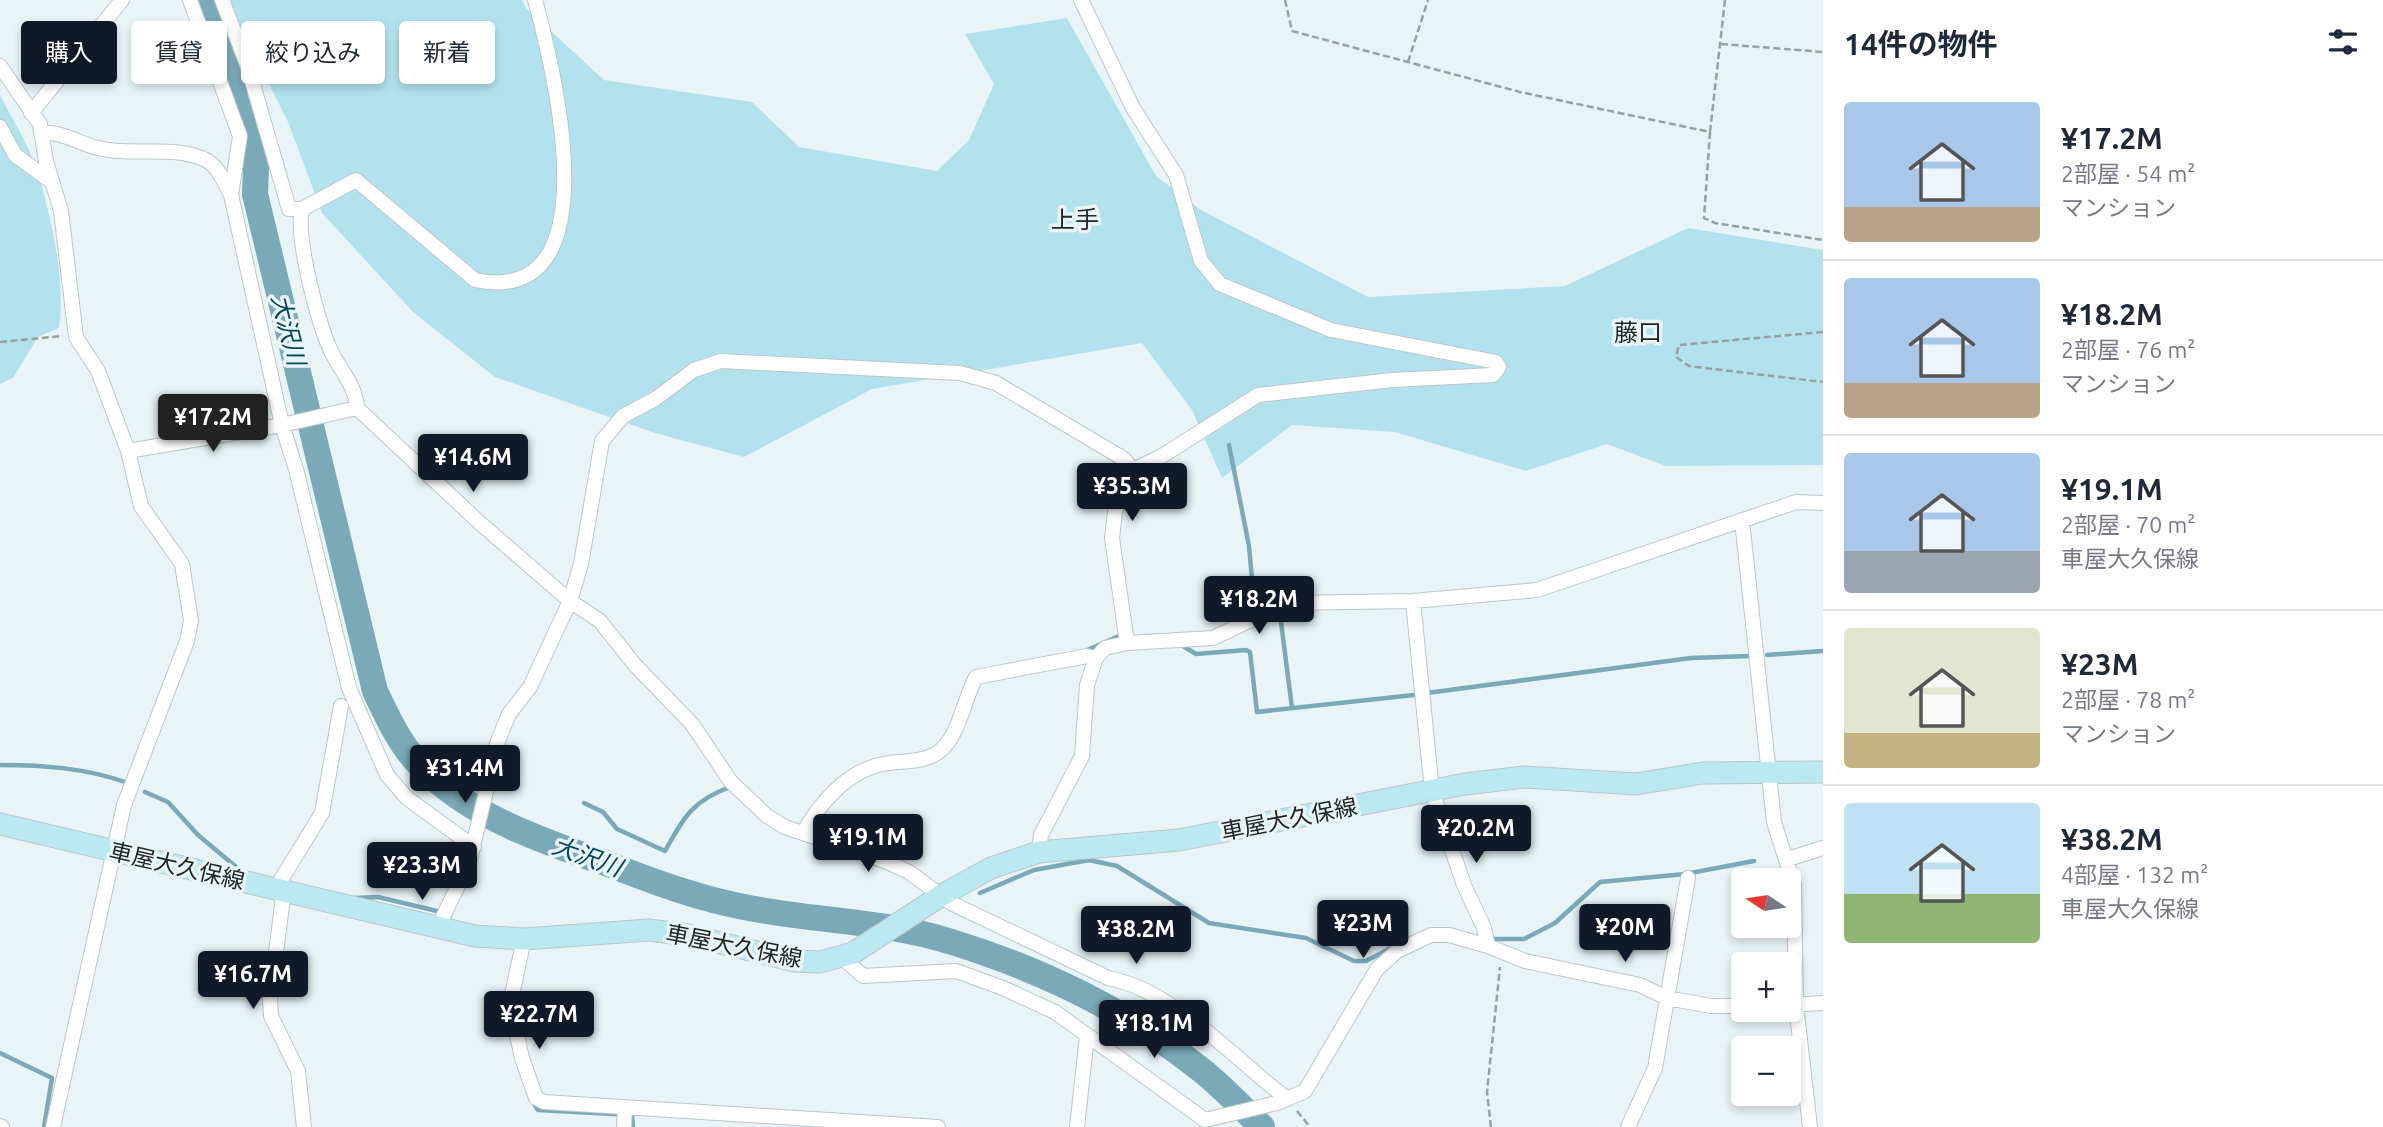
<!DOCTYPE html>
<html lang="ja">
<head>
<meta charset="utf-8">
<style>
	body { margin:0; font-family:Ubuntu,"Noto Sans JP",sans-serif; background:#f2f2f3; color:#1f2937; height:100vh; display:flex; flex-direction:column; font-size:26px; white-space:nowrap }
	* { box-sizing:border-box; margin:0 }
	p { font-size:23px; color:#747a83 }
	.icon { flex:none; width:38px; height:38px; fill:none; stroke:currentColor; stroke-width:2; stroke-linecap:round; stroke-linejoin:round }
	.map { position:relative; flex:1; overflow:hidden }
	.panel { display:flex; flex-direction:column; background:#fff; width:560px }
	.panel>* { flex:none }
	.banner { position:absolute; left:21px; top:21px; width:665px; height:63px; display:flex; gap:14px }
	.needle { width:46px; rotate:282deg }
	.fabs { position:absolute; left:1731px; top:868px; display:grid; gap:14px }
	.fabs a { display:grid; place-items:center; width:70px; height:70px; border-radius:7px; background:#fff; box-shadow:0 4px 10px #0003; font-size:35px }
	.price { position:absolute; translate:-50% -60px; padding:0 16px; border-radius:7px; background:#111827; color:#fff; font-size:23px; line-height:46px; filter:drop-shadow(0 2px 4px #0008) }
	.price::after { content:''; position:absolute; left:50%; top:42px; width:21px; height:16px; margin-left:-10px; background:inherit; clip-path:polygon(0 0,100% 0,50% 100%) }
	.price.active { background:#222; color:#fff }
	ul { padding:0; list-style:none }
	li { display:flex; align-items:center; gap:21px; height:175px; padding:0 21px }
	li+li { border-top:2px solid #e0e1e3 }
	li span { display:grid; place-items:center; flex:none; width:196px; height:140px; border-radius:7px; color:#555 }
	li>.icon { margin-inline-start:auto }
	span .icon { width:84px; height:84px; fill:#fffc; stroke-width:1 }
	li b { font-size:30px }
	h2 { display:flex; justify-content:space-between; align-items:center; height:84px; padding:0 21px; font-size:30px }
	.pill { padding:0 24px; border-radius:7px; background:#fff; box-shadow:0 4px 10px #0003; font-size:24px; line-height:63px }
	.pill.active { background:#111827; color:#fff }
	main { display:flex; flex:1; min-height:0 }
	.map>svg:first-child { display:block }
	.green { fill:#b3e2ef }
	.lines { fill:none; stroke-linecap:round; stroke-linejoin:round }
	.stream { stroke:#7aaab7; stroke-width:4.5 }
	.river { stroke:#7aaab7; stroke-width:26 }
	.street-casing { stroke:#bbc6c9; stroke-width:16 }
	.secondary-casing { stroke:#bbc6c9; stroke-width:23 }
	.path { stroke:#98a0a2; stroke-width:2.5; stroke-dasharray:7 3.5; stroke-linecap:butt }
	.street { stroke:#fff; stroke-width:14 }
	.secondary { stroke:#bae9f2; stroke-width:21 }
	.labels { text-anchor:middle; stroke-width:7; stroke-linejoin:round; paint-order:stroke }
	.street-label { font-size:23px; fill:#212526; stroke:#e9f4f7 }
	.neighbourhood-label { font-size:24px; fill:#212526; stroke:#e9f4f7 }
	.water-label { font-size:24px; font-style:italic; fill:#004857; stroke:#e9f4f7 }
</style>
</head>
<body>
<main>
<div class="map">
<svg width="1823" height="1127" viewBox="0 0 1823 1127">
	<rect width="100%" height="100%" fill="#e9f4f7"/>
	<path class="green" d="M227,0h295l4,8 78,72 148,22 47,45 138,24 32,-31 25,-56 -29,-50 102,-16 89,158 45,34 167,87 197,-11 123,-58 135,22v215l-157,1 -59,-22 -81,27 -131,-39 -103,-7 -70,53 -30,-68 -50,-67 -270,46 -128,68 -89,-24 -160,-56 -82,-65 -91,-99 -34,-91z
		M0,95c12,24 28,48 36,73 15,47 30,111 23,160l-21,9 -25,41 -13,6z"/>
	<g class="lines">
		<path class="stream" d="M1229,445l20,101 3,33 19,24
			M1277,614l4,8 11,86
			M1183,646l13,8 50,-4 4,2 7,60 157,-17
			M1085,651l34,-15
			M1767,655l56,-4
			M1427,693l264,-35 60,-2
			M0,765c44,0 86,3 128,18
			M145,792l23,10 30,33 43,36
			M584,803l19,9 14,17 48,22c19,-34 27,-50 65,-64
			M980,893l54,-23 55,-10 28,6 92,57 97,15 48,23h12l25,-13
			M354,898l24,-1 59,14
			M1494,939h30l31,-16 45,-41 85,-8 69,-13
			M0,1053l52,25 -8,49
			M531,1099l7,11 94,5 1,12"/>
		<path class="river" d="M207,0l27,66 23,74 -2,54 120,497c12,25 24,52 43,72 52,54 122,77 190,101 46,18 92,35 141,44 67,13 138,13 203,34 90,28 174,68 248,127 22,17 42,39 62,58"/>
		<g class="street-casing">
			<path id="street" d="M190,0l50,136 -9,59 51,230 14,44 53,219 38,87 20,23 67,49
				M222,0l26,67 41,142h13l54,-29 119,100c139,29 79,-210 60,-280
				M1081,0l52,108 43,67 25,86 19,23 111,46 165,32 3,5 -6,8 -101,5 -134,15 -96,61 -29,14 -8,11 -10,31 -3,26 15,105
				M0,66l40,58 6,37 15,50 15,126 22,34 30,80 13,55 41,58 9,57 -4,20 -63,164 -71,322
				M31,113l91,-113
				M0,127l15,28 37,27
				M41,133c22,-2 36,10 57,15 36,9 75,-4 108,12 12,6 19,24 25,35
				M302,209c-7,27 17,121 31,146 10,19 23,32 24,53l124,116 89,77 30,20 35,44 57,59 39,58 36,34 18,11 102,35 22,10 42,31 157,75c65,12 127,81 179,121
				M128,451l154,-26 75,-17
				M1742,520l32,302 20,63 2,120 14,122
				M1413,601l19,190 32,94 20,43 4,18
				M803,833c17,-30 44,-62 80,-69 19,-4 42,0 58,-14 19,-17 23,-51 35,-73l111,-21 9,2
				M1039,852l2,-17 41,-79 5,-71 9,-27 9,-10 22,-5 86,-5 74,-35 126,-2 124,-11 259,-88 27,1
				M1788,859l35,-11
				M276,888l46,-75 19,-107
				M284,890l-14,109 1,17 27,55 6,56
				M438,927l31,-64 29,-122 11,-27 21,-27 40,-86 11,-37 21,-123 21,-25 32,-17 39,-29 27,-9 239,12 36,10 128,76 9,11
				M524,939l-14,65 12,54 14,40 8,4 394,25
				M843,958l20,18 93,-5 47,17 52,24 150,108 72,-17 28,-12 72,-122 20,-18 34,-16h18l39,11 37,15 115,24 27,13 44,8h32
				M1790,1005l33,-2
				M0,1126l2,1
				M624,1127l1,-19
				M1077,1127l10,-91
				M1628,1127l27,-59 33,-190"/>
		</g>
		<g class="secondary-casing">
			<path id="secondary" d="M0,824l475,112 49,3 125,-9 39,5 107,26 25,1 33,-9 89,-58 49,-27 48,-16 140,-12 286,-56 59,-7 112,7 67,-11 120,-1"/>
		</g>
		<path class="path" d="M1285,0l7,31 228,61 190,40 15,-132
			M1721,44l102,8
			M1408,62l20,-62
			M1710,132l-6,86 11,5 108,17
			M1823,332l-144,13 -3,12 13,9 134,16
			M0,342l63,-6
			M1297,1111l13,16
			M1491,1127l-4,-35 13,-125"/>
		<use href="#street" class="street"/>
		<use href="#secondary" class="secondary"/>
	</g>
	<g class="labels">
		<g class="street-label">
			<text transform="translate(1289 819) rotate(-11)" y="8">車屋大久保線</text>
			<text transform="translate(177 866) rotate(13)" y="8">車屋大久保線</text>
			<text transform="translate(734 946) rotate(11)" y="8">車屋大久保線</text>
		</g>
		<g class="neighbourhood-label">
			<text x="1075" y="228">上手</text>
			<text x="1638" y="341">藤口</text>
		</g>
		<g class="water-label">
			<text transform="translate(288 330) rotate(76)" y="8">大沢川</text>
			<text transform="translate(587 857) rotate(20)" y="8">大沢川</text>
		</g>
	</g>
</svg>
<div class="fabs">
<a><svg class="needle" viewBox="-14 -14 28 28"><path d="M0-13l5 13h-10z" fill="#e53935"/><path d="M0 13l5-13h-10z" fill="#747a83"/></svg></a>
<a>+</a>
<a>−</a>
</div>
<b class="price active" style="left:213px;top:454px">¥17.2M</b>
<b class="price" style="left:473px;top:494px">¥14.6M</b>
<b class="price" style="left:1132px;top:523px">¥35.3M</b>
<b class="price" style="left:1259px;top:636px">¥18.2M</b>
<b class="price" style="left:465px;top:805px">¥31.4M</b>
<b class="price" style="left:1476px;top:865px">¥20.2M</b>
<b class="price" style="left:868px;top:874px">¥19.1M</b>
<b class="price" style="left:422px;top:902px">¥23.3M</b>
<b class="price" style="left:1363px;top:960px">¥23M</b>
<b class="price" style="left:1625px;top:964px">¥20M</b>
<b class="price" style="left:1136px;top:966px">¥38.2M</b>
<b class="price" style="left:253px;top:1011px">¥16.7M</b>
<b class="price" style="left:539px;top:1051px">¥22.7M</b>
<b class="price" style="left:1154px;top:1060px">¥18.1M</b>
<div class="banner">
<a class="pill active">購入</a>
<a class="pill">賃貸</a>
<a class="pill">絞り込み</a>
<a class="pill">新着</a>
</div>
</div>
<section class="panel">
<h2>14件の物件<svg class="icon" aria-label="filters" viewBox="0 0 24 24"><path d="M4 7h16M4 17h16"/><circle cx="9" cy="7" r="2"/><circle cx="15" cy="17" r="2"/></svg></h2>
<ul>
<li><span style="background:linear-gradient(#a9c7e8 75%,#b9a48a 0)"><svg class="icon" aria-label="home" viewBox="0 0 24 24"><path d="M3 11l9-7 9 7M6 9v11h12V9"/></svg></span><div><b>¥17.2M</b><p>2部屋 · 54 m²</p><p>マンション</p></div></li>
<li><span style="background:linear-gradient(#a9c7e8 75%,#b9a48a 0)"><svg class="icon" aria-label="home" viewBox="0 0 24 24"><path d="M3 11l9-7 9 7M6 9v11h12V9"/></svg></span><div><b>¥18.2M</b><p>2部屋 · 76 m²</p><p>マンション</p></div></li>
<li><span style="background:linear-gradient(#a9c7e8 70%,#9aa5b1 0)"><svg class="icon" aria-label="home" viewBox="0 0 24 24"><path d="M3 11l9-7 9 7M6 9v11h12V9"/></svg></span><div><b>¥19.1M</b><p>2部屋 · 70 m²</p><p>車屋大久保線</p></div></li>
<li><span style="background:linear-gradient(#dfe7d0 75%,#c2b280 0)"><svg class="icon" aria-label="home" viewBox="0 0 24 24"><path d="M3 11l9-7 9 7M6 9v11h12V9"/></svg></span><div><b>¥23M</b><p>2部屋 · 78 m²</p><p>マンション</p></div></li>
<li><span style="background:linear-gradient(#bfe0f5 65%,#8fb573 0)"><svg class="icon" aria-label="home" viewBox="0 0 24 24"><path d="M3 11l9-7 9 7M6 9v11h12V9"/></svg></span><div><b>¥38.2M</b><p>4部屋 · 132 m²</p><p>車屋大久保線</p></div></li>
</ul>
</section>
</main>
</body>
</html>
